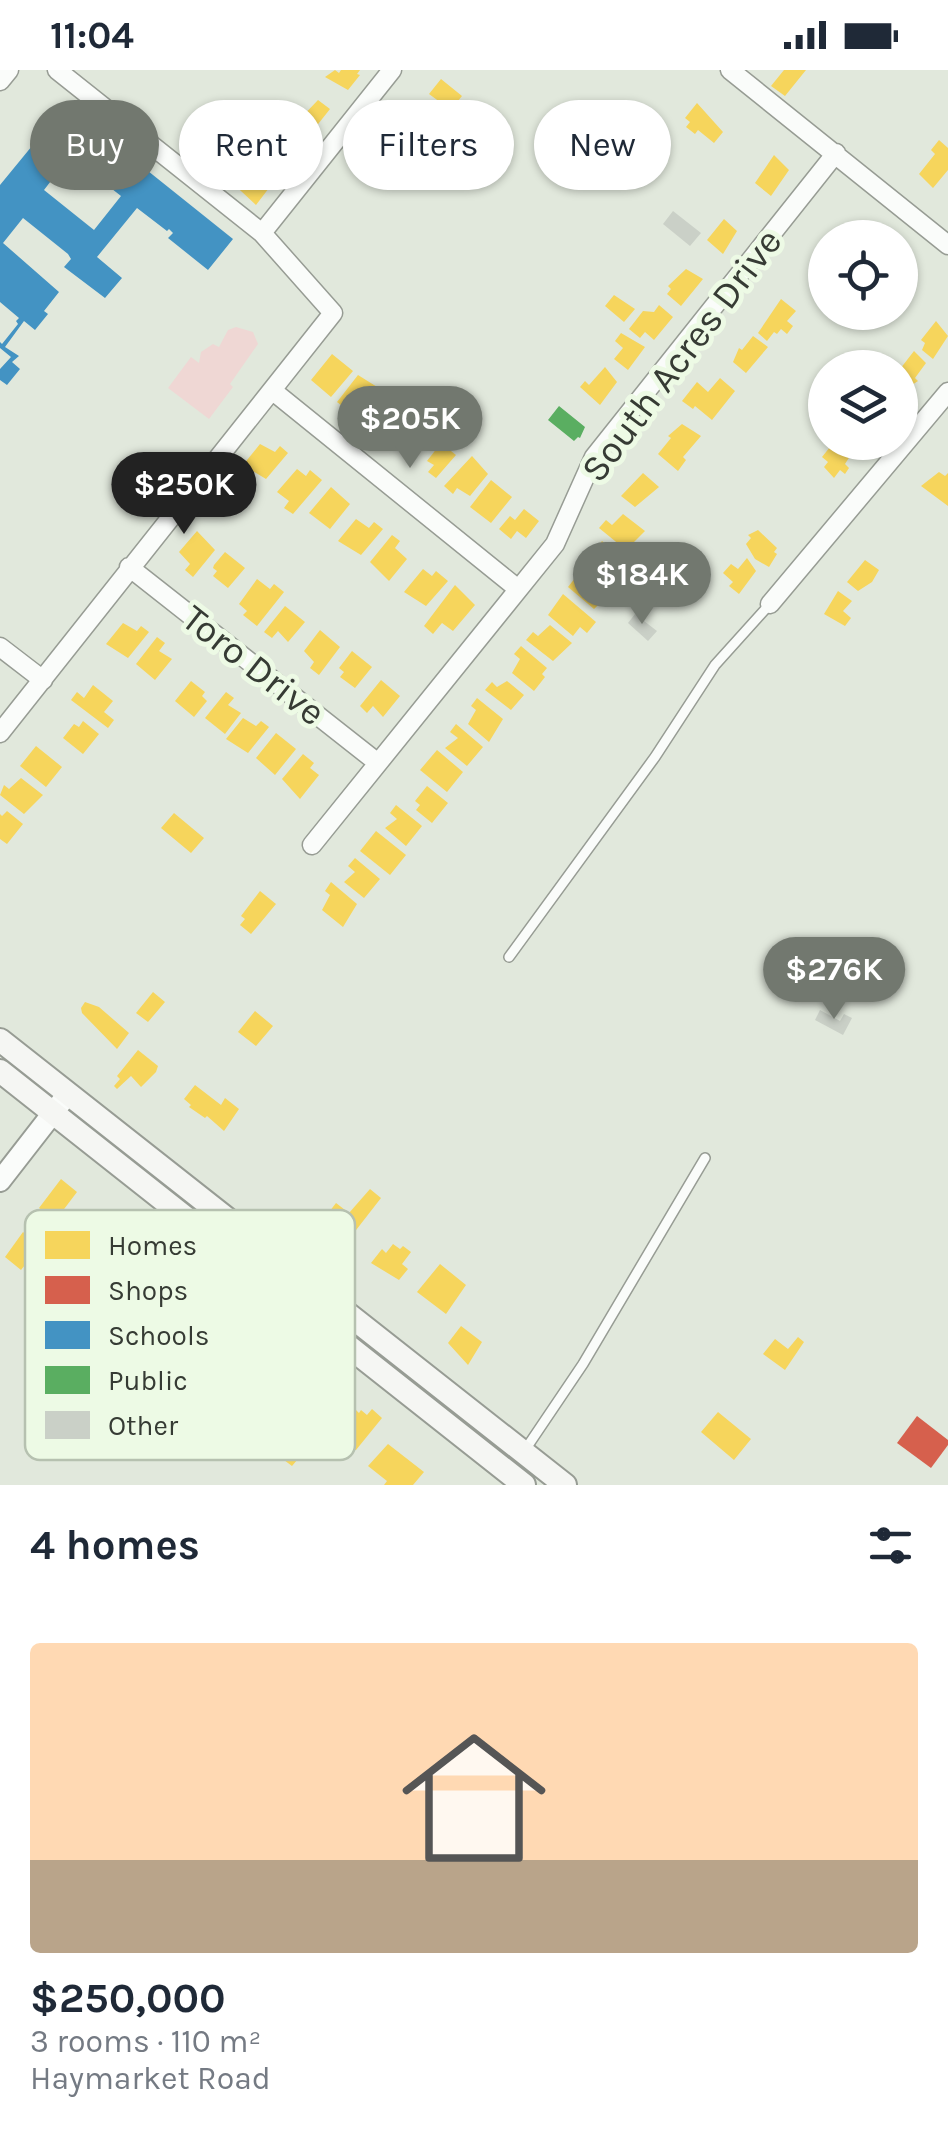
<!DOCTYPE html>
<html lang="en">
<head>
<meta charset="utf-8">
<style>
	body { margin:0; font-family:Karla,sans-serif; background:#f2f2f3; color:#1f2937; height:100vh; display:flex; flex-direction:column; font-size:38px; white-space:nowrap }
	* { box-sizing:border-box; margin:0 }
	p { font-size:32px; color:#747a83 }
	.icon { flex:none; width:55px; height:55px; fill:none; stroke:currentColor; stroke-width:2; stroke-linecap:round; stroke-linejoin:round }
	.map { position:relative; height:1415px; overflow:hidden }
	.panel { display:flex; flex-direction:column; background:#fff; flex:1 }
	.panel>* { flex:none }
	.guide { position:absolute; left:30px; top:30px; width:890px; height:90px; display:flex; gap:20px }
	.tools { position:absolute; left:808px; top:150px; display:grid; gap:20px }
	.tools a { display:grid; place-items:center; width:110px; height:110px; border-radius:50%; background:#fff; box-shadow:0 2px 8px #0004; font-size:50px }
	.price { position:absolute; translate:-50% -85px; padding:0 22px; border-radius:35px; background:#72786f; color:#fff; font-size:32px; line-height:65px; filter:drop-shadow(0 2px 5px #0008) }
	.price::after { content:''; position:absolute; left:50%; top:60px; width:30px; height:22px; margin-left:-15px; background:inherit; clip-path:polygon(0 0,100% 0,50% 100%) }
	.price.selected { background:#222; color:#fff }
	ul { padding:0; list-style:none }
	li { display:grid; align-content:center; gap:20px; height:530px; padding:0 30px }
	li+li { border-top:2px solid #e0e1e3 }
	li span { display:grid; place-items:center; height:310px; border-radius:10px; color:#555 }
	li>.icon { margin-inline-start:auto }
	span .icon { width:180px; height:180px; fill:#fffc; stroke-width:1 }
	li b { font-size:42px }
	h2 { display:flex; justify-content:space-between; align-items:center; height:120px; padding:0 30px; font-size:42px }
	.chip { padding:0 35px; border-radius:45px; background:#fff; box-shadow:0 2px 8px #0004; font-size:35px; line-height:90px }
	.chip.selected { background:#72786f; color:#fff }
	.status { display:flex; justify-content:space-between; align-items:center; height:70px; padding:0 50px; background:#fff; direction:ltr }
	.status svg { height:28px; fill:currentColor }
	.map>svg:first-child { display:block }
	.green { fill:#efd7d4 }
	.homes { fill:#f6d55c }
	.shops { fill:#d6604d }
	.schools { fill:#4393c3; fill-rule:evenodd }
	.public { fill:#5aae61 }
	.building { fill:#cad0c7 }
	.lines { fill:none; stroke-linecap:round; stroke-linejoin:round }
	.service-casing { stroke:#979c94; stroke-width:12 }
	.minor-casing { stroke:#979c94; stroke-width:21 }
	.tertiary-casing { stroke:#979c94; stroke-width:24 }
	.secondary-casing { stroke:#979c94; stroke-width:26 }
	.service { stroke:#fafcfa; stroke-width:9 }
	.minor { stroke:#fafcfa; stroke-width:18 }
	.tertiary { stroke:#fafcfa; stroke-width:20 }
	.secondary { stroke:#f5f6f3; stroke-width:22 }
	.labels { text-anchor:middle; stroke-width:10; stroke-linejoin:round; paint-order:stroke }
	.street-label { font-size:38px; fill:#363b34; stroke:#edfae5 }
	.key { fill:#edfae5; stroke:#b6c1b0; stroke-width:2.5 }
	.key-label { font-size:28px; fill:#363b34 }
</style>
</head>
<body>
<div class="status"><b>11:04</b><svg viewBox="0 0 49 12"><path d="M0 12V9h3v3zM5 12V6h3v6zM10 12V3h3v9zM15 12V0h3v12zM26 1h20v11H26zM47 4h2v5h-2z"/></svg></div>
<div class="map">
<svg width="948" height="1415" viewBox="0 0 948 1415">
	<rect width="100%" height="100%" fill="#e1e8dc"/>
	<path class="green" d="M236,257l17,5 5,12 -28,40 3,3 -24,32 -41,-31 23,-31 8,6 2,-11 12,-8 6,3 9,-17z"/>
	<path class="homes" d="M335,0l4,3 2,-3h19l-3,4 3,1 -12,15 -23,-13z
		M784,0h22l-21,26 -14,-10z
		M441,9l21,17 -16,20 -7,-5 5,-6 -15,-11z
		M318,30l12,9 -19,24 -14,-11z
		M418,33l16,13 -5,5 7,6 -6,8 -7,-6 -14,17 -10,-14 12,-14 -4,-3z
		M697,33l26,29 -9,11 -16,-13 -3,4 -9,-7 4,-5 -5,-4z
		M281,62l17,11 -6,7 4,3 -10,15 -9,-2 -3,3 -9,-8 5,-5 -5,-4z
		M939,70l9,8v22l-15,18 -14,-14 16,-20 -4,-4z
		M389,71l17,14 -11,14 -4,-4 -11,13 -17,-11z
		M774,85l15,15 -18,26 -16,-13z
		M239,93l30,25 -13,17 -29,-27z
		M724,149l13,12 -14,23 -16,-14z
		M686,199l17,10 -22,27 -14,-12 4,-5 -3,-3z
		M614,225l21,14 -11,13 -19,-16z
		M781,229l15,12 -9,10 6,5 -6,8 -6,-5 -4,5 -3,-2 -7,9 -9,-8z
		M659,235l14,12 -19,23 -9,-8 -5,6 -11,-9 14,-18 11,1z
		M936,251l12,15 -15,23 -11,-9 3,-7 -4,-3z
		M621,263l24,14 -17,23 -14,-11 9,-11 -8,-7z
		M753,266l15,11 -22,26 -13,-11 6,-14 3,2z
		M914,281l12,12 -11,15 3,3 -9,6 -9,-7v-11z
		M332,284l21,17 -22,26 -20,-17z
		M605,297l12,15 -17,23 -20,-18 5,-6 4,4z
		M358,305l24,15 -17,21 -15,-8 -4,6 -9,-7z
		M720,308l15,13 -23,29 -17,-14 -2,3 -11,-8 15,-19 11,10z
		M384,321l21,18 -23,28 -12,-9 4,-5 -8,-6z
		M411,347l23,14 -17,22 -14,-8 -5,5 -8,-7z
		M682,354l19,12 -18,21 3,3 -8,11 -20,-17 13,-16 -3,-2z
		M834,372h13l-3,4 8,7 -7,11 4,4 -4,6 -5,-4 -6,8 -10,-11 4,-5 -6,-5z
		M441,373l15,12 -20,23 -8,-6 6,-7 -7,-4z
		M260,374l15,8 5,-6 8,7 -22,26 -23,-14z
		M472,386l16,18 -18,22 -13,-8 -4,6 -9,-8z
		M297,399l9,7 4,-6 12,10 -29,34 -9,-6 5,-7 -12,-9z
		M939,402l6,4 3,-3v33l-27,-20z
		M643,403l16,14 -24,20 -14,-11z
		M491,410l21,17 -21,26 -21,-16z
		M331,417l19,17 -20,25 -21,-16z
		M524,439l15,12 -13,17 -9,-7 -6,8 -12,-10 11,-13 5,4z
		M623,444l22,17 -19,19 -27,-22 7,-8 6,5z
		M356,449l13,9 5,-6 9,7 -22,26 -23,-14z
		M758,460l19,18 -3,4 3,2 -8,13 -14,-8 -9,-15 5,-6 -3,-3z
		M197,461l18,19 -22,27 -8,-7 5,-6 -11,-12z
		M392,465l8,6 -5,7 12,11 -18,22 -19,-19z
		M602,471l26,21 -17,21 -26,-21z
		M225,482l20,16 -17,20 -15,-12 4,-5 -4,-3 1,-3z
		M747,488l9,13 -17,23 -10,-8 4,-4 -10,-9 8,-9 7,5z
		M865,490l14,10 -7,12 -14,9 -11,-9z
		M423,499l9,7 4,-5 12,10 -22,25 -22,-14z
		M592,503l22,17 -20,19 -26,-22 7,-9 6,5z
		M257,509l13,10 4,-5 10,8 -27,34 -14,-11 4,-4 -8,-7z
		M455,515l20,20 -22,26 -11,-8 -9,11 -9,-8z
		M838,521l14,10 -9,10 8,7 -6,8 -21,-12z
		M563,524l33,28 -9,11 -7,-6 -7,9 -25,-21z
		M285,536l20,16 -17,20 -10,-11 -6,7 -8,-6z
		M123,553l14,8 4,-5 8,6 -21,26 -22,-14z
		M550,555l22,18 -19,18 -27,-21 7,-8 5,4z
		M320,560l20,17 -21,28 -9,-7 4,-6 -10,-11z
		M157,567l8,6 -6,8 13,8 -17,21 -19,-16z
		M521,576l26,22 -5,6 3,3 -11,14 -22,-18 8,-14 -6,-5z
		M352,581l20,16 -17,21 -15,-11 4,-5 -5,-4z
		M381,610l19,16 -17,21 -10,-11 -6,7 -7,-7z
		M191,611l14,11 -3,4 5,5 -13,16 -19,-16z
		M507,611l17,14 -13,15 -26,-20 7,-8 5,5z
		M93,615l20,16 -9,11 10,8 -6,8 -37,-28 6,-8 7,6z
		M226,622l8,6 -6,7 13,8 -16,21 -20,-16z
		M477,628l26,21 -14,23 -21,-18 8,-14 -5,-4z
		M243,648l13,8 5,-5 8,6 -21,26 -22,-14z
		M83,651l16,13 -16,20 -20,-16 11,-14 5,3z
		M456,654l27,23 -16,19 -22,-18 13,-10 -8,-6z
		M276,663l20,16 -21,26 -19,-17z
		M36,676l26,21 -16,20 -26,-21z
		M437,680l26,22 -16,20 -27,-22z
		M303,684l11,9 -4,5 9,7 -19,24 -18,-20z
		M21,708l22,17 -19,19 -24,-19 4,-10 5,4z
		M427,716l21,17 -16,20 -16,-13 4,-5 -5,-4z
		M396,735l26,21 -16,20 -21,-18 12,-9 -7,-6z
		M7,741l16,13 -16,20 -7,-5v-25l2,2z
		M174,743l30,25 -13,15 -30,-25z
		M376,761l30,24 -16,20 -30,-24z
		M355,788l25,21 -16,19 -20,-16 11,-10 -7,-6z
		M331,812l26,22 -14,23 -21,-17 8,-15 -5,-4z
		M260,821l16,13 -25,30 -11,-9 5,-6 -4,-3z
		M153,922l12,10 -17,20 -12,-9z
		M85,932l14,5 30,26 -12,16 -35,-36 -1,-5z
		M255,941l18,15 -17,20 -18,-14z
		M138,980l20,16 -2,6 -15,15 -10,-11 -14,13 -3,-3 6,-7 -3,-3z
		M195,1015l26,20 4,-7 14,11 -15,22 -17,-15 -2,2 -16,-11 2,-2 -7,-6z
		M61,1109l16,13 -22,29 -5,-5 -5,6 -8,-6 5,-6 -3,-2z
		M370,1119l11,9 -35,45 -23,-23 13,-17 13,10z
		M23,1162l17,14 -19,24 -16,-13z
		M393,1174l7,5 3,-3 8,6 -9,12 6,5 -9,11 -28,-17 11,-14 4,4z
		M440,1194l26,21 -20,29 -29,-22z
		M461,1256l21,16 -14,23 -20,-22z
		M798,1267l6,5 -19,28 -22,-16 12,-15 13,10z
		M344,1328l15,15 2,-3 6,5 5,-6 10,9 -26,32 -10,1 -28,-22 2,-2 -10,-9 10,-13 11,9z
		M718,1342l33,27 -17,21 -33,-28z
		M302,1367l7,5v4l-17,20 -8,-6 8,-10 -5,-4 3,-4 5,4z
		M388,1374l36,28 -11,13h-29l3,-4 -19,-15z"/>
	<path class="shops" d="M917,1346l31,24v5l-17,23 -34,-25z"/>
	<path class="schools" d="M74,51l15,12 4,-6 140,112 -25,31 -40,-32 5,-5 -4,-4 -2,2 -30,-23 -40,49 25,21 -17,20 -41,-31 7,-8 -3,-5 -45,-36 -20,25 56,49 -15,19 4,3 -13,16 -11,-9 -19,26 14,9 -7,6 8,7 -13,16 -7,-5v-11l11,-12 -11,-9v-6l2,2 16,-20 -2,-3 3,-3 -19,-16v-117l32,-39 13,11zM70,86l51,40 -27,34 -50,-40z"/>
	<path class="public" d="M559,336l26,21 -5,11 -2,-1 -4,4 -26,-21z"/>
	<path class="building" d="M673,141l28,22 -11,13 -27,-22z
		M635,544l22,17 -9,10 -20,-18z
		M820,940l20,11 4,-7 8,4 -9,17 -28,-15z"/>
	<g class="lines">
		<g class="service-casing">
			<path id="service" d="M509,887l146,-200 60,-92 55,-61
				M525,1380l58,-86 122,-206"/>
		</g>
		<g class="minor-casing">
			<path id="minor" d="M730,0l218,175
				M0,11l9,-11
				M262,163l130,-163
				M273,321l245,198
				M129,497l249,196
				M770,534l178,-212
				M0,577l43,33
				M0,663l333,-420 -71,-80 -205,-163
				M312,775l243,-301 39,-87 242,-304"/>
		</g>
		<g class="tertiary-casing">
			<path id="tertiary" d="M0,1111l63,-81"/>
		</g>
		<g class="secondary-casing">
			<path id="secondary" d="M0,970l565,445
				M0,1001l524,414"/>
		</g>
		<use href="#service" class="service"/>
		<use href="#minor" class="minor"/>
		<use href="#tertiary" class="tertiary"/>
		<use href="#secondary" class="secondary"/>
	</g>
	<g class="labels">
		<g class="street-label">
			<text transform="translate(681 285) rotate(-53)" y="13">South Acres Drive</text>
			<text transform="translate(254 595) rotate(38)" y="13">Toro Drive</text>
		</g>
	</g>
	<rect x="25" y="1140" width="330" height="250" rx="15" class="key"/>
	<rect x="45" y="1161" width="45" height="28" fill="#f6d55c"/>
	<rect x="45" y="1206" width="45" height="28" fill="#d6604d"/>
	<rect x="45" y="1251" width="45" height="28" fill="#4393c3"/>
	<rect x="45" y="1296" width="45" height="28" fill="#5aae61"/>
	<rect x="45" y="1341" width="45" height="28" fill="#cad0c7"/>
	<g class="key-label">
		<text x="108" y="1185">Homes</text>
		<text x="108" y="1230">Shops</text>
		<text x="108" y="1275">Schools</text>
		<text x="108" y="1320">Public</text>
		<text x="108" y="1365">Other</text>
	</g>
</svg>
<div class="tools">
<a><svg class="icon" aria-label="locate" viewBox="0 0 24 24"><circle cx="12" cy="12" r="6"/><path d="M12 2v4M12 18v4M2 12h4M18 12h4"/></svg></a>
<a><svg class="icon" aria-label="layers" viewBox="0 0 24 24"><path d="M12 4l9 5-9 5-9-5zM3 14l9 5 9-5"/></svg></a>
</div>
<b class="price" style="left:410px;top:401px">$205K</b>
<b class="price selected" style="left:184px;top:467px">$250K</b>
<b class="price" style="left:642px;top:557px">$184K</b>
<b class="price" style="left:834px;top:952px">$276K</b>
<div class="guide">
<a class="chip selected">Buy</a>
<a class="chip">Rent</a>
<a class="chip">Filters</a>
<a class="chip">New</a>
</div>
</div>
<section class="panel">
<h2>4 homes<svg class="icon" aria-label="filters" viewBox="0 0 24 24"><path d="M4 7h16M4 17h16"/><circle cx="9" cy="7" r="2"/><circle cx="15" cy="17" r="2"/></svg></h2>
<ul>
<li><span style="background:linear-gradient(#ffd9b3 70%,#b9a48a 0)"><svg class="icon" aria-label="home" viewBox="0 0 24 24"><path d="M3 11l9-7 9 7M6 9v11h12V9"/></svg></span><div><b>$250,000</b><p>3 rooms · 110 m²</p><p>Haymarket Road</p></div></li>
</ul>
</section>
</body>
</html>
